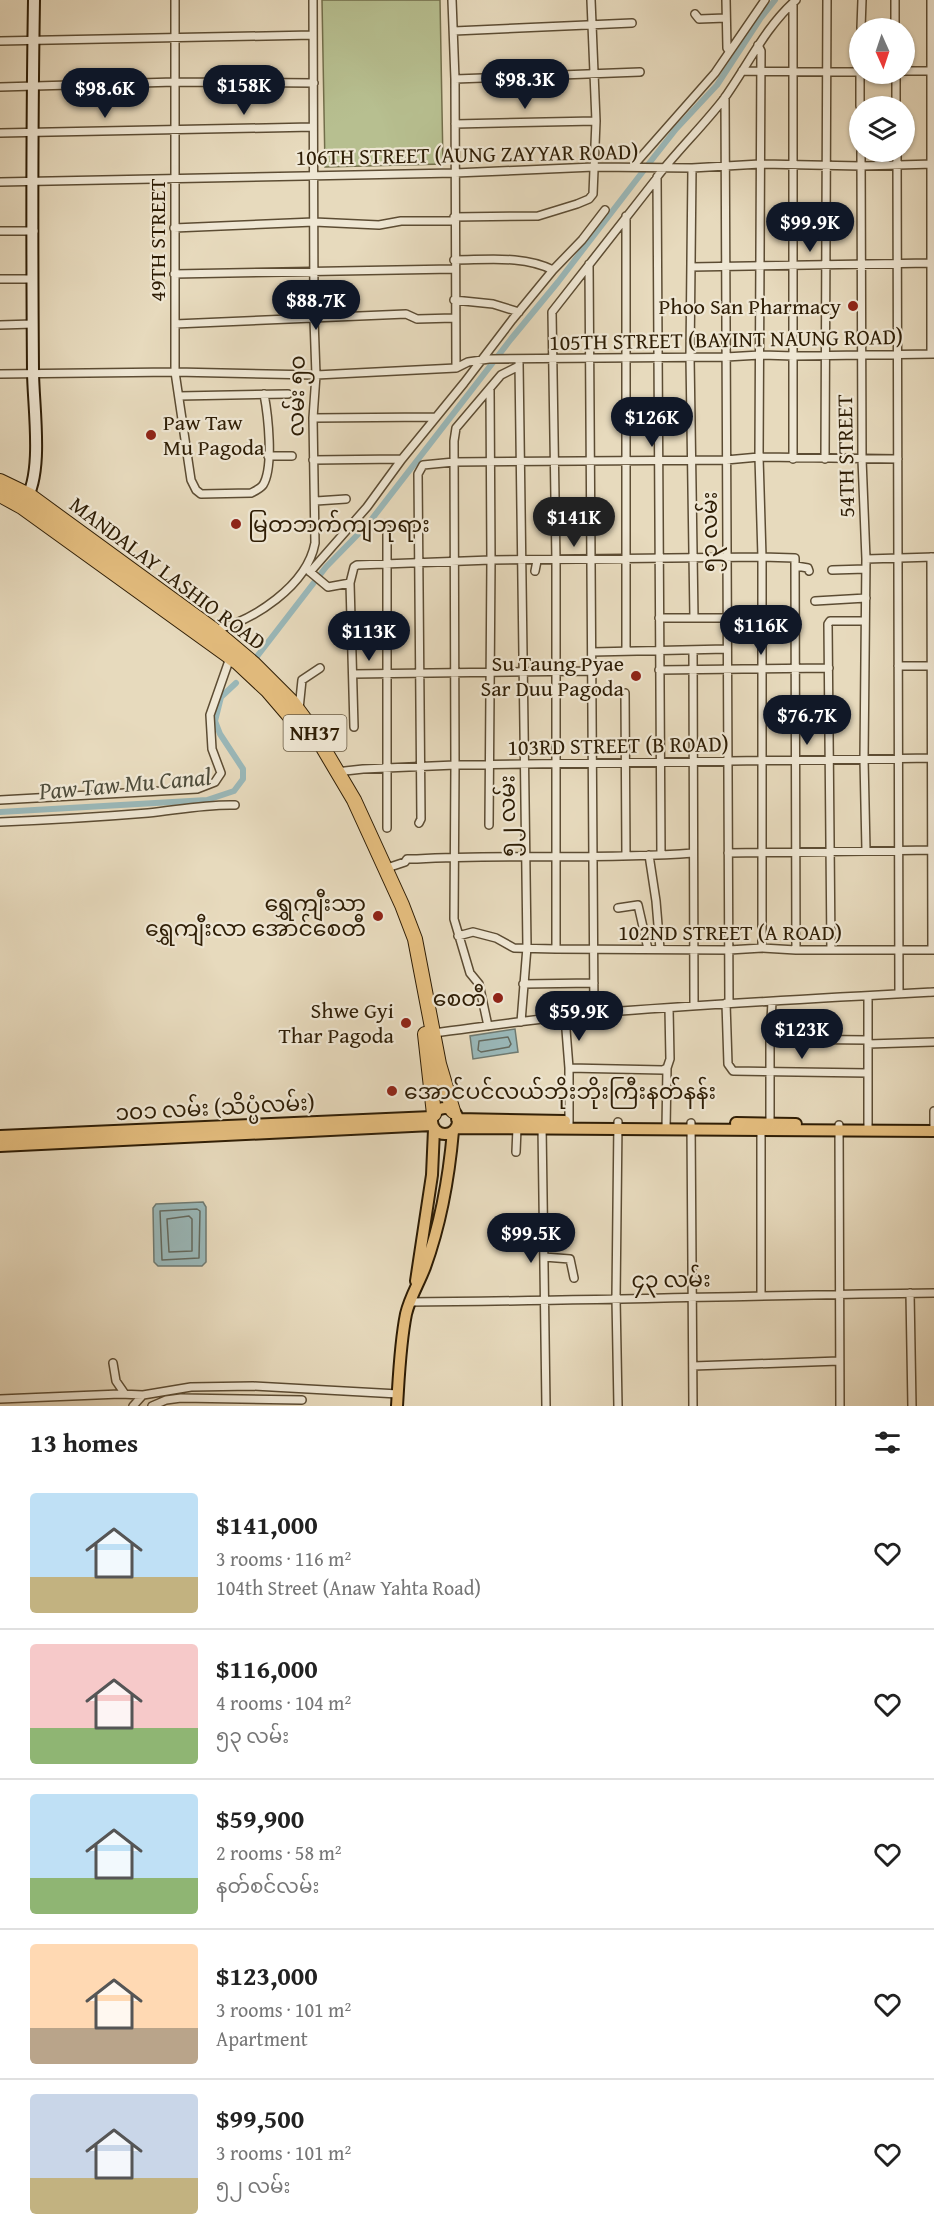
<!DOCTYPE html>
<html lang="en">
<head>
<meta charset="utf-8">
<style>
	body { margin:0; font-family:"Gentium Book Plus","Noto Sans Myanmar",serif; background:#f2f2f2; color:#222; height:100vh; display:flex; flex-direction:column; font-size:22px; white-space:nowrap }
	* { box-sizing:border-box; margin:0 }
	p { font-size:20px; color:#767676 }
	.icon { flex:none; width:33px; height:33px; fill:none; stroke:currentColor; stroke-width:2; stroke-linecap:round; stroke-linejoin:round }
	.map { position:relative; height:1406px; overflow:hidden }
	.details { display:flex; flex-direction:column; background:#fff; flex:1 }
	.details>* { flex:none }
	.needle { width:39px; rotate:177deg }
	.fabs { position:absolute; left:849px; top:18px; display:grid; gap:12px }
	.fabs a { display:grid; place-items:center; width:66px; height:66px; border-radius:50%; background:#fff; box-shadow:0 2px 4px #0004; font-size:30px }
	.price { position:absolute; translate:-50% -51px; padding:0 14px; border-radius:21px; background:#111827; color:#fff; font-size:20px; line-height:39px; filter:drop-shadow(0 2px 3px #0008) }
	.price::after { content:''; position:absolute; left:50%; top:36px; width:18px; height:14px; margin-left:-9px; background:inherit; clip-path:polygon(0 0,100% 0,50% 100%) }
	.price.current { background:#222; color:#fff }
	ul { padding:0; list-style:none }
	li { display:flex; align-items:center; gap:18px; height:150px; padding:0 30px }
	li+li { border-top:2px solid #e0e0e0 }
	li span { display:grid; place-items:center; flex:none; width:168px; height:120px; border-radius:6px; color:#555 }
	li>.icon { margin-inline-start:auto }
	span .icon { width:72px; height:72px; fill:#fffc; stroke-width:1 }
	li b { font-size:26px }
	h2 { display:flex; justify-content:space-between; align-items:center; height:72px; padding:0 30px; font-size:26px }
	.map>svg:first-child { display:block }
	.green { fill:#b7bf90; stroke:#726e4a; stroke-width:1.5 }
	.water { fill:#9ab8b9; stroke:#6f7a71; stroke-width:1.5 }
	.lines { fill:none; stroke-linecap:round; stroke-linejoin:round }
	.shore { stroke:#646a5f; stroke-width:1.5 }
	.canal { stroke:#9ab8b9; stroke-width:6 }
	.street-casing { stroke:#5c4c33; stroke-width:10 }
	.secondary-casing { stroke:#2e1d05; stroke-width:14 }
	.primary-casing { stroke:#2e1d05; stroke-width:14 }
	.highway-casing { stroke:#2e1d05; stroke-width:16 }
	.street { stroke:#efe7d4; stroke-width:7 }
	.secondary { stroke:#efe7d4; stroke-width:10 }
	.primary { stroke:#e4bd7e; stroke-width:10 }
	.highway { stroke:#e4bd7e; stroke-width:14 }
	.poi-dot { fill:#8f2418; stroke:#efe7d4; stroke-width:2 }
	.labels { text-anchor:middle; stroke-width:4.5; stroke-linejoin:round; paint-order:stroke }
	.shield { fill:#efe7d4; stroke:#685a43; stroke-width:1.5 }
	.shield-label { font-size:21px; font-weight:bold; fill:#2e1d05 }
	.street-label { font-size:22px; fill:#2e1d05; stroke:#efe7d4 }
	.poi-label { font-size:22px; fill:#2e1d05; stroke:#efe7d4; text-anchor:end }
	.water-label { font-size:24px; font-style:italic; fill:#4e4c3b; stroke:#efe7d4 }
</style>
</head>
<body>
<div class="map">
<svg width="934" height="1406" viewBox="0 0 934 1406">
	<rect width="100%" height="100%" fill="#e7dabd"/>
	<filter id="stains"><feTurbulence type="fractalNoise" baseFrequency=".00333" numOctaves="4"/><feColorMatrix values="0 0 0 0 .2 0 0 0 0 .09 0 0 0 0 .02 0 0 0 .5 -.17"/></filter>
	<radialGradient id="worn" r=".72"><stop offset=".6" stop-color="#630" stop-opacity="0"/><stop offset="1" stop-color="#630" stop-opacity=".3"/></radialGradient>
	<path class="green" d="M322,0h118l3,164 -118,3z"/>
	<path class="water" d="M515,1029l3,23 -45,7 -3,-23z
		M203,1202l3,5v55l-4,4h-44l-4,-4 -1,-54 3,-4z"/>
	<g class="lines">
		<path class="shore" d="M508,1037l3,7 -2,3 -28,5 -3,-2 1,-9z
			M197,1209l3,2 -1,47 -37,2 -2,-49z
			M189,1216l3,3v32l-23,1 -2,-33z"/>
		<path class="canal" d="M255,659l71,-92 42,-43 143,-185 47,-57 96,-125 22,-28 41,-44 43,-66 15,-19
			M0,812l207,-12 27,-9 9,-12v-10l-23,-35 -5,-13 6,-24 15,-14"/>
		<g class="street-casing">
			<path id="street" d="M175,0v372l16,108 5,10 5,4 50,-1c4,-2 9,-4 12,-8 11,-18 5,-70 1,-91
				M452,0l3,79 1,289
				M726,0l1,48 2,3
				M895,0v28
				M793,3v456
				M695,14l4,5 27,-1
				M861,28l1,-28
				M454,31l178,-8
				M0,41l313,-6
				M758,45l3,6 -2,406 3,100v391
				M742,71l118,1
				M904,71h30
				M860,74v32
				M896,74v32
				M455,79l185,-7
				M0,87l175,-5 139,1
				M725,97l4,906
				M455,124l141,-3
				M0,133l313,-6
				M861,152l1,307 4,100 -2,200 2,91
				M897,152l2,842
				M633,166l82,-93 50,-73
				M0,182l455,-9 139,-6 98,1 68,-4 101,2 73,-2
				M626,216v434
				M454,217l84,-1 39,-12 12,-5 4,-5 3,-73 -5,-121
				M174,228l140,-6 65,3 22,-4h53
				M0,231h34
				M454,260c33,0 69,-5 99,10
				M589,264l5,749
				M691,267l240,-4
				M174,274l280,-5
				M0,279h33
				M454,300l39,4 26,8
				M175,324l231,-10 11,5 37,-1
				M0,325l33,-1
				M931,354v-354
				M519,363l8,584 -6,75
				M0,374l175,-2 141,3 140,-7 12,-6 21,-3 237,-2 34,-2 34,1 140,-2
				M179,396l109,-2
				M313,418l122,-1
				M268,456h24
				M825,459l2,-459
				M313,460l89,-1
				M316,501l30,-2
				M387,529v299
				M931,557l1,393
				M866,559l68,-2
				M796,566l12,2 1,3
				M832,570l34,-1
				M309,571l19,16 22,-4
				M535,571l2,-10
				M310,572l57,-65 35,-48 62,-76 48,-63 41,-50 29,-30 23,-30
				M815,601l51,-3
				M659,618h35l-4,-261 2,-189
				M694,618h33
				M214,630c39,-9 93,-44 101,-87l-2,-125 3,-43 -2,-56 -1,-319
				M693,650l1,355
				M592,652l135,-3
				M898,666h36
				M659,670l170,-2
				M353,674l238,-3
				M625,693l1,163
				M299,709l3,-29 18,-12
				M354,727l-4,-144 4,-16 3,-2 134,-5 271,-3 33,1 1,392
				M336,772l27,-3 92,-4 479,-7
				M0,800l197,-11 18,-7 6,-9 -9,-24 -2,-34 21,-60
				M0,822c49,-2 99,-5 148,-9 29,-3 58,-9 87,-8
				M419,823l2,-4 -3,-345 5,-9 31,-3 272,-2 33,-3 139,2
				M489,825l2,-265 -1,-170
				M728,853l206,-3
				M649,855l7,46 4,48
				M661,855l-4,-678c21,-27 45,-50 66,-77 24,-33 42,-73 73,-100
				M387,868l18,-6 2,-3h10c92,-5 184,1 276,-6
				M618,908l20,-3 10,44
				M458,936l15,-4 23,6 18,10 42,1 173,1 33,-2 34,2h138
				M556,949v-389l-4,-248 105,-134
				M831,950l-3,-326 2,-3h35
				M523,984l71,-1
				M726,1003l2,61 5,7 135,2
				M565,1017l4,51
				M488,1026l-9,-42 -9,-11 -16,-54 1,-154 -1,-324 2,-13 45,-53 18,-9
				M434,1033c54,-7 108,-15 163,-20 112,-9 225,-15 337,-21
				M770,1039l98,1
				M868,1044l66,-2
				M618,1122l-2,176 2,108
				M691,1123l2,283
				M569,1125v-57l94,2 4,-2 3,-9 -1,-51
				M839,1125l1,281
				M542,1126l4,280
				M770,1128v-89l2,-37
				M666,1129l1,-61
				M761,1130v166
				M868,1131v-135
				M934,1131v-20
				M516,1152l1,-24
				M544,1257l26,2 4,19
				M910,1293l2,113
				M409,1302c175,-1 350,-7 525,-9
				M113,1363l3,18 9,13
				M693,1366l146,-5
				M0,1399l120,-5 23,1
				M133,1406l10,-11 48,-8 62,-1 145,8
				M152,1406l14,-6 15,-2 121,2"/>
		</g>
		<g class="secondary-casing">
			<path id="secondary" d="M25,501c19,-28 8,-96 8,-130 -1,-124 -1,-248 1,-371"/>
		</g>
		<g class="primary-casing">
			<path id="primary" d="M432 1121a13 13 0 1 1 26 0a13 13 0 1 1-26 0Z
				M457,1119l108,2
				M736,1123l60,1
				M456,1128l478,3
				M0,1136l432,-19
				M0,1146l432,-21
				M416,1281l16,-106 2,-46
				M397,1406c2,-31 3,-62 9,-92 4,-17 13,-31 19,-47 16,-44 24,-90 28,-136"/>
		</g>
		<g class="highway-casing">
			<path id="highway" d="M0,481l29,14 185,135 39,33 39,39 20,27 42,71 48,105 13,34 24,125 14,47
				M0,495l22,12 215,155 31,29 36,42
				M425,1034l9,80"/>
		</g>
		<use href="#street" class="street"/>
		<use href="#secondary" class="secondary"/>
		<use href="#primary" class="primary"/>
		<use href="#highway" class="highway"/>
	</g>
	<g class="poi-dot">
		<circle cx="853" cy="306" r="6"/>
		<circle cx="151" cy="435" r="6"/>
		<circle cx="236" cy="524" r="6"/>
		<circle cx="636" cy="676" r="6"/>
		<circle cx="378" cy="916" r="6"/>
		<circle cx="498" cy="998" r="6"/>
		<circle cx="406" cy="1023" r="6"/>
		<circle cx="392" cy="1091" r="6"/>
	</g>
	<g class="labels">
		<rect class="shield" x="283.5" y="715" width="63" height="36" rx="4.5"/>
		<g class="shield-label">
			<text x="315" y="740">NH37</text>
		</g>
		<g class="street-label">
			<text transform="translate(467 154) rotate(-1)" y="8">106TH STREET (AUNG ZAYYAR ROAD)</text>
			<text transform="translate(157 240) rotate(-90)" y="8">49TH STREET</text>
			<text transform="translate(726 339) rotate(-1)" y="8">105TH STREET (BAYINT NAUNG ROAD)</text>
			<text transform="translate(296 396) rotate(-89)" y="8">လမ်း ၅၀</text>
			<text transform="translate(845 456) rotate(-91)" y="8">54TH STREET</text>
			<text transform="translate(709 532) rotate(-90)" y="8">၅၃ လမ်း</text>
			<text transform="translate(168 573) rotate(37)" y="8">MANDALAY LASHIO ROAD</text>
			<text transform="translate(618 745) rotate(-1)" y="8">103RD STREET (B ROAD)</text>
			<text transform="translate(507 816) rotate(-91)" y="8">၅၂ လမ်း</text>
			<text x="730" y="940">102ND STREET (A ROAD)</text>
			<text transform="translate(215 1107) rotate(-3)" y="8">၁၀၁ လမ်း (သိပ္ပံလမ်း)</text>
			<text transform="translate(671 1279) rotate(-1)" y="8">၄၃ လမ်း</text>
		</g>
		<g class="poi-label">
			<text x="841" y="314">Phoo San Pharmacy</text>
			<text x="163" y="430" text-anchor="start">Paw Taw<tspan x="163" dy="25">Mu Pagoda</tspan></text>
			<text x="248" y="532" text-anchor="start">မြတဘက်ကျဘုရား</text>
			<text x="624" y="671">Su Taung Pyae<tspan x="624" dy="25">Sar Duu Pagoda</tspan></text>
			<text x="366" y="911">ရွှေကျီးသာ<tspan x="366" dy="25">ရွှေကျီးလာ အောင်စေတီ</tspan></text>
			<text x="486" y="1006">စေတီ</text>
			<text x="394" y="1018">Shwe Gyi<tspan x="394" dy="25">Thar Pagoda</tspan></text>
			<text x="404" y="1099" text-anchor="start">အောင်ပင်လယ်ဘိုးဘိုးကြီးနတ်နန်း</text>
		</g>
		<g class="water-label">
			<text transform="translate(125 784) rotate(-5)" y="8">Paw Taw Mu Canal</text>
		</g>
	</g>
	<rect width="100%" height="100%" filter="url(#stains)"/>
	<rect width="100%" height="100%" fill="url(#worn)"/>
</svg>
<div class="fabs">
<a><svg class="needle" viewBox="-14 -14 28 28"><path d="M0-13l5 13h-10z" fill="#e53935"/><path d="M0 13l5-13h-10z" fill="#767676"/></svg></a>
<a><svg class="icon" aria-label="layers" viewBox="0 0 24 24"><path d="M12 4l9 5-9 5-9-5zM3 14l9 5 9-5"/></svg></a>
</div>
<b class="price" style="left:525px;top:110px">$98.3K</b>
<b class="price" style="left:244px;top:116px">$158K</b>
<b class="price" style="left:105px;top:119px">$98.6K</b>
<b class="price" style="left:810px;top:253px">$99.9K</b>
<b class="price" style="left:316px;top:331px">$88.7K</b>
<b class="price" style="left:652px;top:448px">$126K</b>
<b class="price current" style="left:574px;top:548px">$141K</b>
<b class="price" style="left:761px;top:656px">$116K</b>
<b class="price" style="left:369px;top:662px">$113K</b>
<b class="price" style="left:807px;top:746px">$76.7K</b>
<b class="price" style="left:579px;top:1042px">$59.9K</b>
<b class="price" style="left:802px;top:1060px">$123K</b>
<b class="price" style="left:531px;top:1264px">$99.5K</b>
</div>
<section class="details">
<h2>13 homes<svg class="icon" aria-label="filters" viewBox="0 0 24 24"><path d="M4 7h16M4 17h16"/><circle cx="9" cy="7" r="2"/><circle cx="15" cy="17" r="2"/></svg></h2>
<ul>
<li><span style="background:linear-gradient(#bfe0f5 70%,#c2b280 0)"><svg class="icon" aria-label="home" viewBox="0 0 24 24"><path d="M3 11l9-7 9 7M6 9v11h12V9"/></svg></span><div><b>$141,000</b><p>3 rooms · 116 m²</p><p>104th Street (Anaw Yahta Road)</p></div><svg class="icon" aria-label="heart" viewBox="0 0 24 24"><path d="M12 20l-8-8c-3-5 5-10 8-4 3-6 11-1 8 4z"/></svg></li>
<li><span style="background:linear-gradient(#f6c9c9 70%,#8fb573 0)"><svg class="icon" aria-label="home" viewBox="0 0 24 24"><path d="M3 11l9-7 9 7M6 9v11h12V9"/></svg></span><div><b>$116,000</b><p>4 rooms · 104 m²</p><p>၅၃ လမ်း</p></div><svg class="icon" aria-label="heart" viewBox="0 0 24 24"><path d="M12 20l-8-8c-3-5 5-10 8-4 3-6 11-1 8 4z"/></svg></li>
<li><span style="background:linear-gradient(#bfe0f5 70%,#8fb573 0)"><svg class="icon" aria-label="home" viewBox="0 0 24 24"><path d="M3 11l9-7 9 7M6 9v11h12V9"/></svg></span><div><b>$59,900</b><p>2 rooms · 58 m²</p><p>နတ်စင်လမ်း</p></div><svg class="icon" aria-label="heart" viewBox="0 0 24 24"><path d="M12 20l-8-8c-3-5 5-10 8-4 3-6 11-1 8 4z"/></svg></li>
<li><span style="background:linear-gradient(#ffd9b3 70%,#b9a48a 0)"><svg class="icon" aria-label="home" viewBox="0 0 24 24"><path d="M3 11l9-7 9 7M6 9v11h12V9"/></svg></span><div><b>$123,000</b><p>3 rooms · 101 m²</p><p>Apartment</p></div><svg class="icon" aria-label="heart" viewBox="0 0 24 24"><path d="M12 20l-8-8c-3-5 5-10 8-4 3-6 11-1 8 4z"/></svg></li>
<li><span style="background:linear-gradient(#c9d6e8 70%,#c2b280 0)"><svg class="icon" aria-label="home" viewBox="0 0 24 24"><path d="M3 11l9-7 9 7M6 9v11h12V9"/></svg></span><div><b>$99,500</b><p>3 rooms · 101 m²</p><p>၅၂ လမ်း</p></div><svg class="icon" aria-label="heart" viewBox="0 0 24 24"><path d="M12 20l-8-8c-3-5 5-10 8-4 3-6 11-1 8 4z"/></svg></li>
</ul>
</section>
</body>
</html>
